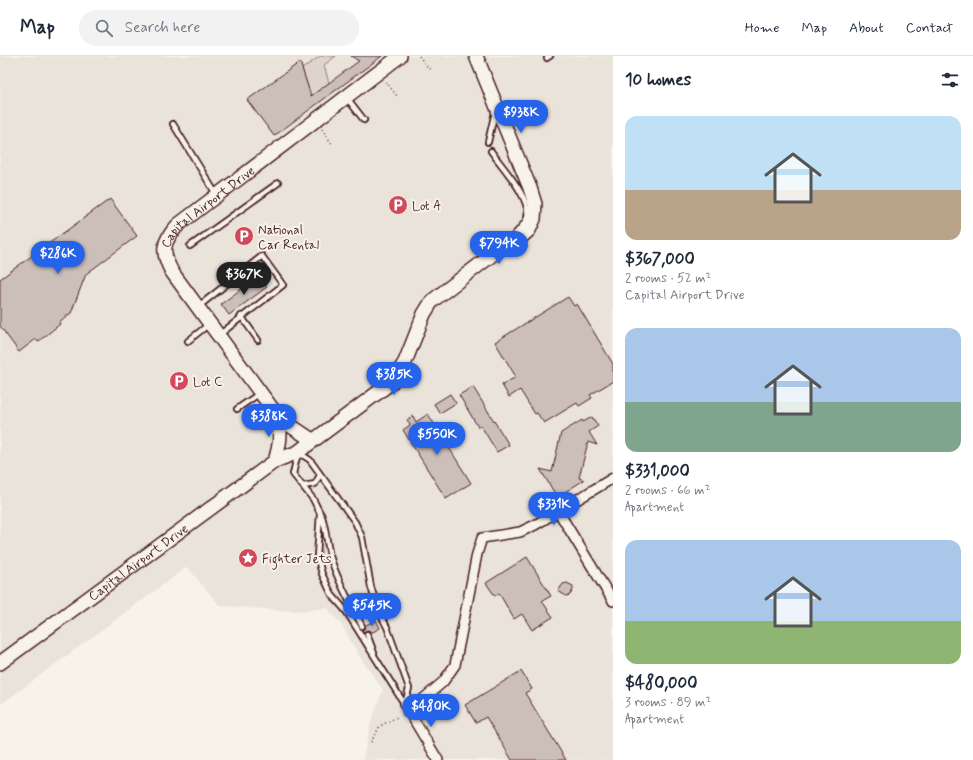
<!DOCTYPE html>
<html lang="en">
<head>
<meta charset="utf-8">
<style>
	body { margin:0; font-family:Mynerve,sans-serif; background:#f2f2f3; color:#1f2937; height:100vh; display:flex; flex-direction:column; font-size:15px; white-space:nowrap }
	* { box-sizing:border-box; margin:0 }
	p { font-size:13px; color:#747a83 }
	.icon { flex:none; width:22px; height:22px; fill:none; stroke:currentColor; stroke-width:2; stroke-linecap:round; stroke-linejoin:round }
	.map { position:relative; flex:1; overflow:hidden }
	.side { display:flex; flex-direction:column; background:#fff; width:360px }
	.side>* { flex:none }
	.price { position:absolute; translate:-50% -34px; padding:0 9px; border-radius:14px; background:#2563eb; color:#fff; font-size:13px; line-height:26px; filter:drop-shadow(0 1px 2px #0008) }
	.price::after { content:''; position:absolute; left:50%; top:24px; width:12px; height:9px; margin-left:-6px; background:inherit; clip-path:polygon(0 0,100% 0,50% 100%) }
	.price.on { background:#222; color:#fff }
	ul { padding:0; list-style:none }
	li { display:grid; align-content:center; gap:8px; height:212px; padding:0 12px }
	li span { display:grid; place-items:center; height:124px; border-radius:12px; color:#555 }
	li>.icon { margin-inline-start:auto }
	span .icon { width:72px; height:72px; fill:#fffc; stroke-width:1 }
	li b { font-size:17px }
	h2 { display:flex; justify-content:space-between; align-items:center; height:48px; padding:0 12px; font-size:17px }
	header { display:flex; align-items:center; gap:24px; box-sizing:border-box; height:56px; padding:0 20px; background:#fff; border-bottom:1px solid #e0e1e3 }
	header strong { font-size:19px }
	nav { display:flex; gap:22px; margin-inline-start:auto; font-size:14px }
	.search { width:280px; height:36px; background:#f2f2f3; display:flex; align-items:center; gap:10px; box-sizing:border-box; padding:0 14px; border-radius:22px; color:#747a83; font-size:15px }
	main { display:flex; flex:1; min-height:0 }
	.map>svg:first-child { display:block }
	.built { fill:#eae3da }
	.green { fill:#ded4cc; stroke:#947a7c }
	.building { fill:#ccbfb9; stroke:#4a1f2b }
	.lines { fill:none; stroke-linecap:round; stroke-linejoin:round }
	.lane-casing { stroke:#4a1f2b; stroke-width:8 }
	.street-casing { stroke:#4a1f2b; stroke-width:12 }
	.secondary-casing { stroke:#4a1f2b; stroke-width:16 }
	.path { stroke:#4a1f2b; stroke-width:1.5; stroke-dasharray:1 3; stroke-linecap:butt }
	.lane { stroke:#f7f3e8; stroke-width:4.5 }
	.street { stroke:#f7f3e8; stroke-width:9 }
	.secondary { stroke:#f7f3e8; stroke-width:13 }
	.labels { text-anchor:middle; stroke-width:4; stroke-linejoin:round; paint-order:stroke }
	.poi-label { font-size:13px; fill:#4a1f2b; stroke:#f7f3e8; text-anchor:start }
	.street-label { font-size:13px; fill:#4a1f2b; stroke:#f7f3e8 }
</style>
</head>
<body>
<header>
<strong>Map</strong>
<div class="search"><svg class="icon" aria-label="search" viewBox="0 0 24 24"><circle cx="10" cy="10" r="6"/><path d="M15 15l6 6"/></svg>Search here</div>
<nav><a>Home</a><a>Map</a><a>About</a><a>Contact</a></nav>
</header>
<main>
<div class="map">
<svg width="613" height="704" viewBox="0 0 613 704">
	<rect width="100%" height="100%" fill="#f7f3e8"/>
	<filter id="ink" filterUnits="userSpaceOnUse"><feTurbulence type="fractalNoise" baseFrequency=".025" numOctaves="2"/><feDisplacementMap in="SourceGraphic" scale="8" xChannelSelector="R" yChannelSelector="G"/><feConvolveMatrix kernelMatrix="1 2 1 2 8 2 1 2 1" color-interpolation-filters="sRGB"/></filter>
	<g filter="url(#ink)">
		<path class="built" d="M0,0h613v704h-250l8,-38 12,-32 -25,-36 -16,-29 -15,-17 -30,3 -77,-5 -33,-39 -187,138z"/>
		<path class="green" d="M320,0h16l-12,9 5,18 -18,13 -9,-27z"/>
		<path class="building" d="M351,0h31l-108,80 -27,-36 53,-38 11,34 48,-35z
			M110,143l27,37 -51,38 -15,39 -12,9 1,2 -22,18 -2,-3 -17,13 -19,-26v-47z
			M259,220l8,11 -38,28 -8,-11z
			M568,241l6,9 3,-2 36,60v17l-23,14 2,3 -13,8 -2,-3 -33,20 -7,-10 -2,1 -15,-24 -11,7 -7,-12 14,-8 -21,-35z
			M473,331l36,58 -12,7 -16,-26 -3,1 -19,-32z
			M450,338l6,9 -16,10 -6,-9z
			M428,358l43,69 -25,16 -43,-69 7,-5 -3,-5 6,-4 3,6z
			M592,361l6,9 -9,6 8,13 -9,-3 -9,36 5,2 -27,17 -17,-28 12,3 9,-39 21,-13 1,2z
			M527,501l24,39 -9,5 11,16 -21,13 -10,-16 -8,5 -15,-26 -4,3 -9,-13z
			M567,527l6,3v4l-3,5 -4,1 -8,-5 5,-7z
			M376,564l4,8 -7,4 -6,-2 -3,2 -2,-2 4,-5z
			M521,615l11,18 -7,4 41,67h-54l-26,-43 -10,6 -11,-18z"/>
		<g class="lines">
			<g class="lane-casing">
				<path id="lane" d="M547,2l3,-2
					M347,42l17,22
					M173,68l43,70
					M488,86l7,-30
					M491,95c10,15 41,47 36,67 -3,7 -8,12 -13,17
					M190,190l88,-63
					M199,250l63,-50 21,29 -64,50
					M241,260l17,24
					M188,285l20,-16
					M237,353l23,-16
					M298,396l12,8 45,62 7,15 9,50 7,23 9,17 22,61 -4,17 -59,-94 -14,-16 -10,-21 -5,-18 3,-43 -7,-14 -20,-25z
					M303,430l12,-2 5,-9
					M321,458c6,15 5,30 10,45 7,23 20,45 31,67
					M346,555l7,-4c13,9 18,3 20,-11
					M367,578l7,19"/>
			</g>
			<g class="street-casing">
				<path id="street" d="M558,455l55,90
					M405,649l33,55
					M408,656l35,-30 12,-17 22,-111 5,-16 38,-6 15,-7 78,-47"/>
			</g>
			<g class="secondary-casing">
				<g id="secondary">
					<path id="s1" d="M312,384l-33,-22 -107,-146c-11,-20 -10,-30 6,-47l222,-169"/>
					<path d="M275,405c5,-16 6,-27 4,-43"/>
					<path id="s2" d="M0,607l275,-202 23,-9 94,-70 13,-20 19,-48 8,-13 73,-56 14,-6 10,-9 5,-11 1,-15 -5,-16 -54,-132"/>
				</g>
			</g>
			<path class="path" d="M419,0l11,14
				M386,26l11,14
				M322,73l10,15
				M371,686l9,-16 19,-10"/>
			<use href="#lane" class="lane"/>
			<use href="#street" class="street"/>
			<use href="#secondary" class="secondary"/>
		</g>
	</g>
	<defs>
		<g id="parking-disc" transform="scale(1)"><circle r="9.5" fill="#d1495b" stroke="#f7f3e8"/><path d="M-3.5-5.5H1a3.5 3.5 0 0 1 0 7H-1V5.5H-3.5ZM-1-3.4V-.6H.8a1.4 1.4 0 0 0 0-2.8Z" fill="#fff"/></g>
		<g id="sight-disc" transform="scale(1)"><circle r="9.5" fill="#d1495b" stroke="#f7f3e8"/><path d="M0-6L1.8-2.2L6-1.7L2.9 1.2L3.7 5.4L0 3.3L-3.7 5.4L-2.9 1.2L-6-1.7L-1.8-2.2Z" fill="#fff"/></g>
	</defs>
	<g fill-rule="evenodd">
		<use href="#parking-disc" x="398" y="149"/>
		<use href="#parking-disc" x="244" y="180"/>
		<use href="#parking-disc" x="179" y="325"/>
		<use href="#sight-disc" x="248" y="502"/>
	</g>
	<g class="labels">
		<g class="poi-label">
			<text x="412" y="154">Lot A</text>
			<text x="258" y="178">National<tspan x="258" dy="15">Car Rental</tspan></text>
			<text x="193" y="330">Lot C</text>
			<text x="262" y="507">Fighter Jets</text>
		</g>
		<g class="street-label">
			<text dy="5" stroke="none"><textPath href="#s1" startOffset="307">Capital Airport Drive</textPath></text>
			<text dy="5" stroke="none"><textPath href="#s2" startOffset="171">Capital Airport Drive</textPath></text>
		</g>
	</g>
</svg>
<b class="price" style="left:521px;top:78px">$938K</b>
<b class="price" style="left:499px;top:209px">$794K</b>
<b class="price" style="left:58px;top:219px">$286K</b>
<b class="price on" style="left:244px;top:240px">$367K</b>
<b class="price" style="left:394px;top:340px">$385K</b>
<b class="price" style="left:269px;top:382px">$388K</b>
<b class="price" style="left:437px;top:400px">$550K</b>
<b class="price" style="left:554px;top:470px">$331K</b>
<b class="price" style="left:372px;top:571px">$545K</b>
<b class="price" style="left:431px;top:672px">$480K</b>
</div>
<section class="side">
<h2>10 homes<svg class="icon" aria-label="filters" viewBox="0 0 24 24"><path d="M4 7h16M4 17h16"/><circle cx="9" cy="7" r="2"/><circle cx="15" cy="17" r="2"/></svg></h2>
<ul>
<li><span style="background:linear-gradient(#bfe0f5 60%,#b9a48a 0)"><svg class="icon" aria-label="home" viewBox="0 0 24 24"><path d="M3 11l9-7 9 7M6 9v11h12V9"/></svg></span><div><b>$367,000</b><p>2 rooms · 52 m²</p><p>Capital Airport Drive</p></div></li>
<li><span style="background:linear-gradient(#a9c7e8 60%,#7fa58c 0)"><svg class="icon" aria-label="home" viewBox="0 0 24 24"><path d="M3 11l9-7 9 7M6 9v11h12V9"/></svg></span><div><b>$331,000</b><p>2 rooms · 66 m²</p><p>Apartment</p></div></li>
<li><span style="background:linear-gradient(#a9c7e8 65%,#8fb573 0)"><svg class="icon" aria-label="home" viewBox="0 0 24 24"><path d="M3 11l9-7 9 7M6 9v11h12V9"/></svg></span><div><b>$480,000</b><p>3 rooms · 89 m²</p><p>Apartment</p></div></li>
</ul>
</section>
</main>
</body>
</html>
